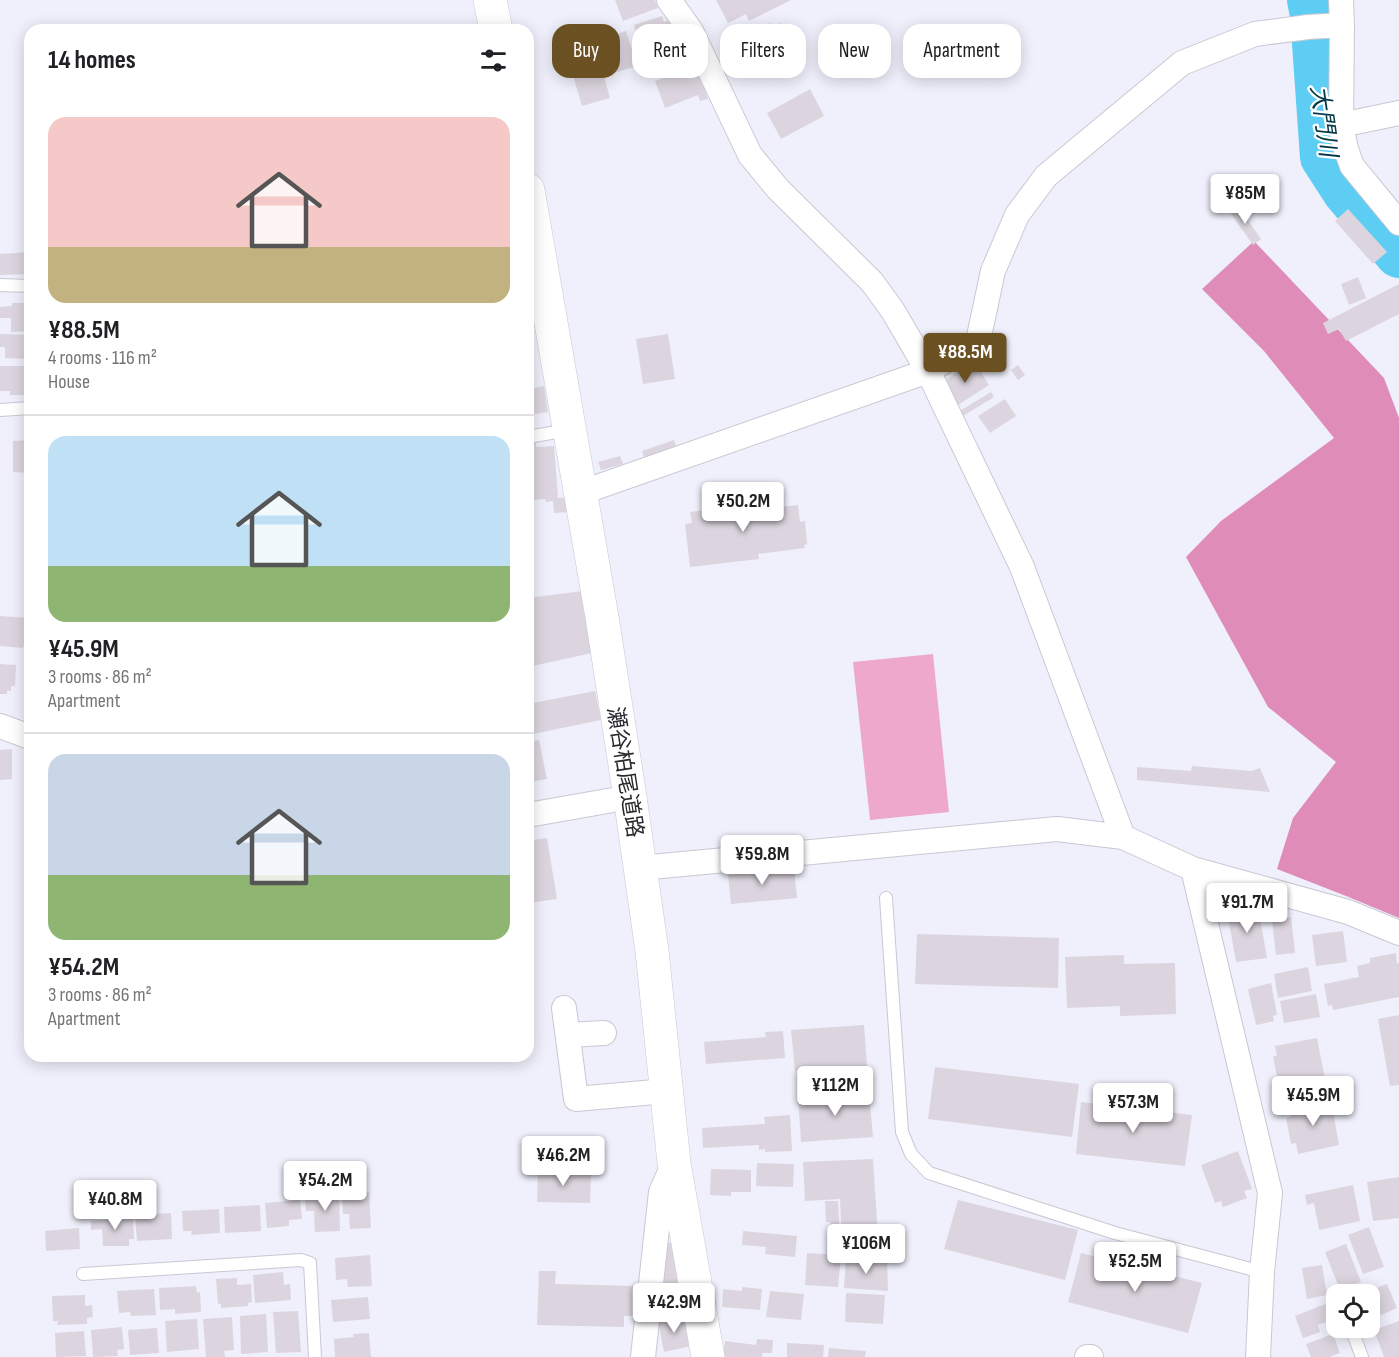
<!DOCTYPE html>
<html lang="en">
<head>
<meta charset="utf-8">
<style>
	body { margin:0; font-family:"Sofia Sans Condensed","Noto Sans JP",sans-serif; background:#f6f6f6; color:#202124; height:100vh; display:flex; flex-direction:column; font-size:22px; white-space:nowrap }
	* { box-sizing:border-box; margin:0 }
	p { font-size:20px; color:#757577 }
	.icon { flex:none; width:33px; height:33px; fill:none; stroke:currentColor; stroke-width:2; stroke-linecap:round; stroke-linejoin:round }
	.map { position:relative; flex:1; overflow:hidden }
	.details { position:absolute; left:24px; top:24px; width:510px; height:1038px; display:flex; flex-direction:column; background:#fff; border-radius:18px; box-shadow:0 3px 15px #0003 }
	.details>* { flex:none }
	.guide { position:absolute; left:552px; top:24px; width:570px; height:54px; display:flex; gap:12px }
	.fabs { position:absolute; left:1326px; top:1284px; display:grid; gap:12px }
	.fabs a { display:grid; place-items:center; width:54px; height:54px; border-radius:12px; background:#fff; box-shadow:0 3px 15px #0003; font-size:30px }
	.price { position:absolute; translate:-50% -51px; padding:0 14px; border-radius:6px; background:#fff; color:#222; font-size:20px; line-height:39px; filter:drop-shadow(0 2px 3px #0008) }
	.price::after { content:''; position:absolute; left:50%; top:36px; width:18px; height:14px; margin-left:-9px; background:inherit; clip-path:polygon(0 0,100% 0,50% 100%) }
	.price.current { background:#6b5122; color:#fff }
	ul { padding:0; list-style:none }
	li { display:grid; align-content:center; gap:12px; height:318px; padding:0 24px }
	li+li { border-top:2px solid #e0e0e0 }
	li span { display:grid; place-items:center; height:186px; border-radius:18px; color:#555 }
	li>.icon { margin-inline-start:auto }
	span .icon { width:108px; height:108px; fill:#fffc; stroke-width:1 }
	li b { font-size:26px }
	h2 { display:flex; justify-content:space-between; align-items:center; height:72px; padding:0 24px; font-size:26px }
	.tag { padding:0 21px; border-radius:18px; background:#fff; box-shadow:0 3px 15px #0003; font-size:21px; line-height:54px }
	.tag.current { background:#6b5122; color:#fff }
	.map>svg:first-child { display:block }
	.green { fill:#eea8cc }
	.forest { fill:#e08cb9 }
	.lines { fill:none; stroke-linecap:round; stroke-linejoin:round }
	.river { stroke:#5dcdf4; stroke-width:48 }
	.building { fill:#dcd5df }
	.service-casing { stroke:#c8c8d3; stroke-width:14 }
	.minor-casing { stroke:#c8c8d3; stroke-width:26 }
	.secondary-casing { stroke:#c8c8d3; stroke-width:34 }
	.service { stroke:#fff; stroke-width:12 }
	.minor { stroke:#fff; stroke-width:24 }
	.secondary { stroke:#fff; stroke-width:33 }
	.labels { text-anchor:middle; stroke-width:4.5; stroke-linejoin:round; paint-order:stroke }
	.street-label { font-size:22px; fill:#2b2b2f; stroke:#fff }
	.water-label { font-size:24px; font-style:italic; fill:#033949; stroke:#fff }
</style>
</head>
<body>
<div class="map">
<svg width="1399" height="1357" viewBox="0 0 1399 1357">
	<rect width="100%" height="100%" fill="#eff0fb"/>
	<path class="green" d="M933,654l16,158 -79,8 -17,-158z"/>
	<path class="forest" d="M1254,241l130,137 15,40v500l-53,-22 -69,-27 16,-51 43,-56 -68,-55 -82,-150 35,-36 113,-83 -70,-87 -62,-62z"/>
	<g class="lines">
		<path class="river" d="M1311,0l3,15 10,142 22,34 53,63"/>
	</g>
	<path class="building" d="M615,0h40l3,8 -35,13z
		M716,0h75l-42,21 -3,-7 -18,9z
		M662,16l2,6 7,-3 5,17 -34,12 -8,-23z
		M769,23l2,4 9,-4 5,12 -7,3 6,13 -34,16 -14,-28z
		M626,31l11,35 -30,9 -10,-34z
		M598,55l12,43 -28,8 -13,-44z
		M696,66l12,33 -8,2 -2,-6 -33,13 -10,-27z
		M810,89l14,27 -43,23 -14,-26z
		M1237,205l24,34 -8,6 -24,-34z
		M1348,209l39,43 -14,12 -38,-43z
		M30,252v22l-30,1v-21z
		M1358,277l8,21 -17,7 -8,-21z
		M1399,284v30l-53,27 -7,-12 -11,5 -5,-11z
		M12,303h18v28l-19,1v-14h-11v-11l12,-1z
		M0,334l30,1v24l-25,-1v-11h-5z
		M668,334l7,45 -32,5 -7,-45z
		M974,361l15,24 -34,22 -15,-23z
		M1018,365l7,10 -7,5 -7,-10z
		M0,366h27v13h-3v16h-14v-4h-10z
		M544,386l4,26 -20,3v-26z
		M991,392l3,5 -36,22 -3,-5z
		M1005,399l11,17 -26,17 -12,-17z
		M30,440v33l-17,-1v-31z
		M674,440l3,9 -32,12 -3,-10z
		M536,442v5l18,-1 4,52 11,-1 1,15 -16,1 -1,-12 -7,1 -1,-3 -12,1 -1,-20h-4v-37z
		M620,456l3,8 -22,6 -3,-8z
		M27,500h3v28h-2z
		M770,503l1,5 27,-3 2,17 5,-1 2,23 -3,1 1,3 -47,6 1,5 -69,8 -5,-43 7,-1 -2,-11z
		M583,591l9,62 -64,14v-69z
		M0,616l30,2v25h-6l-1,5 -23,-2z
		M0,664l16,1 -1,21h-4v5h-4v3h-7z
		M595,691l6,29 -73,15v-31z
		M539,740l8,39 -18,3 -1,-40z
		M12,749v30l-12,1v-30z
		M1192,766l59,5 9,-3 10,24 -133,-12v-13l54,4z
		M547,838l10,61 -29,4v-62z
		M794,869l3,29 -66,6 -3,-29z
		M1258,906l9,52 -31,4 -9,-51z
		M1291,917l4,36 -19,2 -4,-35z
		M1343,931l4,31 -31,4 -4,-31z
		M917,934l142,4 -1,50 -143,-4z
		M1396,953l1,11 2,-1v34l-66,13 -1,-5 -4,1 -4,-22 35,-7 -2,-11 13,-3v-5z
		M1124,955v9l51,-1 1,51 -56,2v-10l-53,2 -2,-51z
		M1308,967l4,24 -34,7 -4,-24z
		M1271,983l6,32 -4,1 1,5 -18,4 -8,-36z
		M1316,994l4,23 -36,6 -4,-22z
		M1399,1015v70l-9,1 -12,-67z
		M864,1025l3,41 -72,5 -4,-41z
		M783,1031l2,27 -79,6 -2,-22 62,-5 -1,-5z
		M1317,1038l9,46 -41,8 -2,-11 -5,1 -5,-26h4l-2,-10z
		M935,1067l144,17 -7,53 -144,-18z
		M869,1092l4,45 -72,5 -3,-45z
		M1331,1100l8,45 -41,9 -2,-11 -5,1 -5,-26 4,-1 -1,-9z
		M1081,1102l111,13 -7,51 -109,-12z
		M790,1115l2,36 -27,1v-3l-6,1v-5l-56,3 -1,-20 63,-4 -1,-7z
		M1238,1151l14,38 -8,2 3,7 -24,9 -2,-6 -6,2 -14,-38z
		M873,1159l5,80 -36,2 -2,-42 -35,2 -2,-39z
		M757,1163l37,1 -1,23 -37,-1z
		M538,1168h18v5l35,1 -1,29 -53,-1z
		M711,1169l40,1v22h-20v4l-21,-1z
		M1399,1177v41l-26,3 -6,-39z
		M1353,1185l7,36 -41,9 -5,-27 -7,2 -2,-10z
		M369,1192l2,36 -21,1 -1,-15h-6l-1,-21z
		M339,1194l1,37 -25,1 -1,-21h-8l-1,-16z
		M300,1200l2,19 -13,1v6l-22,2 -2,-25z
		M958,1200l120,30 -13,50 -121,-31z
		M825,1201h13l2,35 -9,1 -1,-15h-4z
		M260,1205l1,26 -36,2 -1,-26z
		M219,1209l1,24 -29,2 1,-4h-9l-1,-20z
		M171,1213l1,26 -35,2 -2,-26z
		M133,1218l1,21h-5v7h-26l-1,-17 -11,1v-9z
		M1369,1227l15,40 -21,7 -15,-39z
		M79,1228l1,21 -34,2 -1,-20z
		M743,1231l54,5 -2,21 -30,-3 1,-7 -24,-2z
		M675,1242l9,63 -20,2 -4,-32 4,-31z
		M1346,1244l15,38 -21,8 -15,-38z
		M807,1253l34,2 -3,32 -33,-2z
		M1081,1253l121,30 -14,50 -120,-31z
		M370,1255l2,31 -24,1 -1,-8 -11,1 -1,-22z
		M846,1259l41,1 1,31 -44,-3z
		M1322,1265l5,30 -20,4 -5,-31z
		M539,1271h17l-1,13 82,2v30h-13v11l-87,-2z
		M283,1272l1,13 6,-1 1,16 -36,3 -2,-28z
		M237,1278v7l14,-1 1,18 -4,1v3l-27,2v-4h-3l-2,-25z
		M1387,1284l10,24 -27,12v-26h-9z
		M196,1286l1,7 3,-1 1,20 -26,2v-5l-15,1 -1,-22z
		M742,1287l20,2 -2,21 -38,-3 1,-18 19,2z
		M154,1289l2,26 -25,1 -1,-4 -11,1 -2,-22z
		M770,1291l34,3 -3,26 -35,-3z
		M846,1293l39,2 -2,29 -38,-2z
		M85,1295v11l7,-1 1,12 -6,1v6l-30,1 1,-4h-5l-1,-25z
		M368,1297l2,22 -37,3 -2,-22z
		M1328,1303l6,16 -16,6 2,7 -17,6 -8,-22z
		M298,1311l3,41 -25,1 -3,-41z
		M266,1314l2,38 -27,2 -1,-38z
		M684,1316l7,30 -27,6 -6,-31z
		M232,1317l2,33 -10,1 1,6h-19l-3,-38z
		M197,1319l2,30 -32,3 -2,-31z
		M1399,1321v36h-15l-10,-27z
		M122,1327l2,22 -7,1 1,6 -25,1 -2,-27z
		M157,1328l2,25 -29,2 -2,-25z
		M84,1331l2,25 -30,1 -1,-24z
		M369,1333l2,24h-36l-1,-18 20,-2 -1,-3z
		M1333,1334l7,19 -11,4h-18l-5,-13z
		M757,1339l16,1 -1,13h-10v4h-39l2,-16 31,4z
		M787,1343l37,2 -1,12h-36z
		M829,1348l37,3 -1,6h-37z"/>
	<g class="lines">
		<g class="service-casing">
			<path id="service" d="M0,285l30,1
				M0,410l30,-2
				M528,437l40,-7
				M886,898l16,234 9,22 18,19 186,60 147,39
				M83,1274l218,-14 9,3 5,94
				M1351,1328l11,29"/>
		</g>
		<g class="minor-casing">
			<path id="minor" d="M669,0l22,31 59,124 28,34 94,93 21,29 35,60 94,196 101,270
				M1341,0l1,25 -1,100 5,24 6,17 47,57
				M1341,125l58,-12
				M580,493l348,-122 50,-30 15,-70 24,-56 29,-39 136,-113 73,-29 53,-7 34,-2
				M0,726l30,11
				M528,815l102,-18
				M640,868l417,-39 66,8 70,32 77,324 -8,79 -4,85
				M1193,869l155,43 51,21
				M564,1008l12,91 90,-8
				M568,1035l36,-2
				M643,1357l18,-165 13,-29
				M1087,1357h4"/>
		</g>
		<g class="secondary-casing">
			<path id="secondary" d="M490,0l6,30
				M528,190l74,427 28,180 22,154 22,212 34,194"/>
		</g>
		<use href="#service" class="service"/>
		<use href="#minor" class="minor"/>
		<use href="#secondary" class="secondary"/>
	</g>
	<g class="labels">
		<g class="street-label">
			<text transform="translate(626 772) rotate(81)" y="8">瀬谷柏尾道路</text>
		</g>
		<g class="water-label">
			<text transform="translate(1324 121) rotate(82)" y="8">大門川</text>
		</g>
	</g>
</svg>
<div class="fabs">
<a><svg class="icon" aria-label="locate" viewBox="0 0 24 24"><circle cx="12" cy="12" r="6"/><path d="M12 2v4M12 18v4M2 12h4M18 12h4"/></svg></a>
</div>
<b class="price" style="left:1245px;top:225px">¥85M</b>
<b class="price current" style="left:965px;top:384px">¥88.5M</b>
<b class="price" style="left:743px;top:533px">¥50.2M</b>
<b class="price" style="left:762px;top:886px">¥59.8M</b>
<b class="price" style="left:1247px;top:934px">¥91.7M</b>
<b class="price" style="left:835px;top:1117px">¥112M</b>
<b class="price" style="left:1313px;top:1127px">¥45.9M</b>
<b class="price" style="left:1133px;top:1134px">¥57.3M</b>
<b class="price" style="left:563px;top:1187px">¥46.2M</b>
<b class="price" style="left:325px;top:1212px">¥54.2M</b>
<b class="price" style="left:115px;top:1231px">¥40.8M</b>
<b class="price" style="left:866px;top:1275px">¥106M</b>
<b class="price" style="left:1135px;top:1293px">¥52.5M</b>
<b class="price" style="left:674px;top:1334px">¥42.9M</b>
<div class="guide">
<a class="tag current">Buy</a>
<a class="tag">Rent</a>
<a class="tag">Filters</a>
<a class="tag">New</a>
<a class="tag">Apartment</a>
</div>
<section class="details">
<h2>14 homes<svg class="icon" aria-label="filters" viewBox="0 0 24 24"><path d="M4 7h16M4 17h16"/><circle cx="9" cy="7" r="2"/><circle cx="15" cy="17" r="2"/></svg></h2>
<ul>
<li><span style="background:linear-gradient(#f6c9c9 70%,#c2b280 0)"><svg class="icon" aria-label="home" viewBox="0 0 24 24"><path d="M3 11l9-7 9 7M6 9v11h12V9"/></svg></span><div><b>¥88.5M</b><p>4 rooms · 116 m²</p><p>House</p></div></li>
<li><span style="background:linear-gradient(#bfe0f5 70%,#8fb573 0)"><svg class="icon" aria-label="home" viewBox="0 0 24 24"><path d="M3 11l9-7 9 7M6 9v11h12V9"/></svg></span><div><b>¥45.9M</b><p>3 rooms · 86 m²</p><p>Apartment</p></div></li>
<li><span style="background:linear-gradient(#c9d6e8 65%,#8fb573 0)"><svg class="icon" aria-label="home" viewBox="0 0 24 24"><path d="M3 11l9-7 9 7M6 9v11h12V9"/></svg></span><div><b>¥54.2M</b><p>3 rooms · 86 m²</p><p>Apartment</p></div></li>
</ul>
</section>
</div>
</body>
</html>
